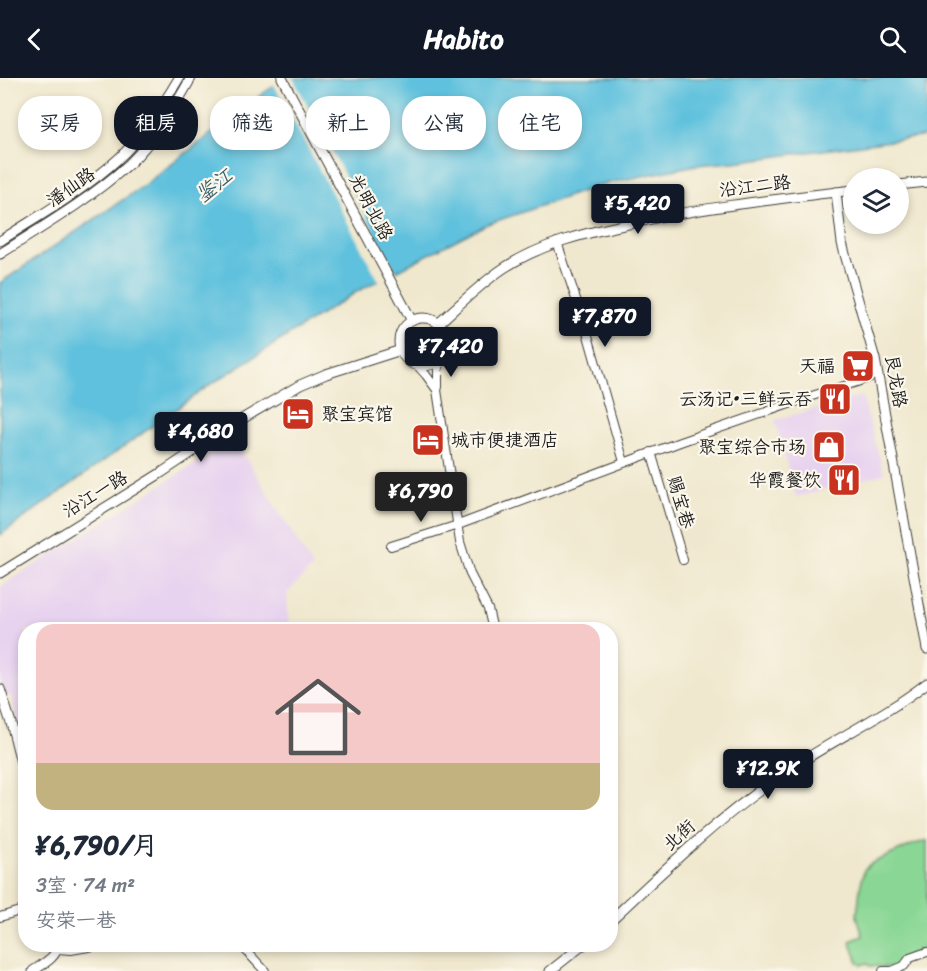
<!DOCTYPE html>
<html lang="zh">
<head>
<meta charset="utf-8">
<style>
	body { margin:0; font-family:Sriracha,"LXGW WenKai TC",sans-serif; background:#f6f6f7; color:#1f2937; height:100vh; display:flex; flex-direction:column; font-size:22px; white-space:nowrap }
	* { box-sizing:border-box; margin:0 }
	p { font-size:20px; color:#747a83 }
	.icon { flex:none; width:33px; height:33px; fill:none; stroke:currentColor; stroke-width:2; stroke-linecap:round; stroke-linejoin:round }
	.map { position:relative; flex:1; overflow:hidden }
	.sheet { position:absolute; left:18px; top:544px; width:600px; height:330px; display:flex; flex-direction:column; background:#fff; border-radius:24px; box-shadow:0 3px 9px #0003 }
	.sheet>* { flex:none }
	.banner { position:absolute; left:18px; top:18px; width:600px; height:54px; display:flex; gap:12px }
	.controls { position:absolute; left:843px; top:90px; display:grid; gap:12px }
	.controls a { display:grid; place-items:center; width:66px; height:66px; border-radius:50%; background:#fff; box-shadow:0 3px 9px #0003; font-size:30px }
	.price { position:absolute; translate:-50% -51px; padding:0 14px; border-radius:6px; background:#111827; color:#fff; font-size:20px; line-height:39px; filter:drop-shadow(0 2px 3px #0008) }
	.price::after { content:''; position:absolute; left:50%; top:36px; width:18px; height:14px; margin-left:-9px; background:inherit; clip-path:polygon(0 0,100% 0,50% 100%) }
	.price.active { background:#222; color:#fff }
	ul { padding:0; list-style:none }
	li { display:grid; align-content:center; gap:12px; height:318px; padding:0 18px }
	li+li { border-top:2px solid #e0e1e3 }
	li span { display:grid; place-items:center; height:186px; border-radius:18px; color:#555 }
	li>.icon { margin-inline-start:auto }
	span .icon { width:108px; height:108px; fill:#fffc; stroke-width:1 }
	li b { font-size:26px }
	.tag { padding:0 21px; border-radius:24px; background:#fff; box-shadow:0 3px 9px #0003; font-size:21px; line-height:54px }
	.tag.active { background:#111827; color:#fff }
	header { display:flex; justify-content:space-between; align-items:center; height:78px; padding:0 18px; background:#111827; color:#fff; font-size:27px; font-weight:700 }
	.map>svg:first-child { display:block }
	.built { fill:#e7d2ef }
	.green { fill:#8ad795; stroke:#537a58; stroke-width:1.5 }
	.water { fill:#5ec1dd; stroke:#3d6e7c; stroke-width:1.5 }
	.pier { fill:#f0e8ce }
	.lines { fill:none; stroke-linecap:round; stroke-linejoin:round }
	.minor-casing { stroke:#3c3b37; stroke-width:10 }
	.tertiary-casing { stroke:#3c3b37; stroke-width:11 }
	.minor { stroke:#fff; stroke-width:8 }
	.tertiary { stroke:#fff; stroke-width:9 }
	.labels { text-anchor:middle; stroke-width:4.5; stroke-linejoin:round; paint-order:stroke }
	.street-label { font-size:18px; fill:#1c1c1c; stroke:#fbf7ec }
	.poi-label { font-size:18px; fill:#1c1c1c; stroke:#fbf7ec; text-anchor:end }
	.water-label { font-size:20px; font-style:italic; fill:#365e69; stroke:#fbf7ec }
</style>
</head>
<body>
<header><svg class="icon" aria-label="back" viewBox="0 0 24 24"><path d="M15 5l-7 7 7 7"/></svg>Habito<svg class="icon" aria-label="search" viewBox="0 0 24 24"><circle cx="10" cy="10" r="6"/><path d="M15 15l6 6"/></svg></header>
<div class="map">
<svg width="927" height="893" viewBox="0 0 927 893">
	<rect width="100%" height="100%" fill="#fbf7ec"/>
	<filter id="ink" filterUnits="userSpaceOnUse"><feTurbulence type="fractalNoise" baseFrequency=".0167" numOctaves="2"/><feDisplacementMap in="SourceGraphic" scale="12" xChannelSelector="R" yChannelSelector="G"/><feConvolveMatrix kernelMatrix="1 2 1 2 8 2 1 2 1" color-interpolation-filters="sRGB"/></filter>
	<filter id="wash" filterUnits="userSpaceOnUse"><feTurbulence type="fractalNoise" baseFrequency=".008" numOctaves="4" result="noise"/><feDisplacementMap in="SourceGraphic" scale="24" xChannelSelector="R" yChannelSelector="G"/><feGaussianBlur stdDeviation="1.35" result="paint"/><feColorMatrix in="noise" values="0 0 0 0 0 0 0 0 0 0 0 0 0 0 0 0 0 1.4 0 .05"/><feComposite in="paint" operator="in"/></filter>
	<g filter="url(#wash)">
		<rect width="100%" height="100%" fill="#f0e8ce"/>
		<path class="built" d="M862,318l22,78 -88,23 -21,-77z
			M234,361l79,128 -26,26 2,37h-263l-1,126 -14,-61 -11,3v-111z"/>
		<path class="green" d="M927,762v106l-9,6 -11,5 -12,11 -25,-2 -3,-3 -5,2 -4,-3 -8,-21 13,-5 -6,-20 3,-28 4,-18 6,-6 42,-19z"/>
		<path class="water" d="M286,0h641v58l-193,26 -38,3 -92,19 -119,41 -127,66 -145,92 -213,152v-252l143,-97 122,-94z"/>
		<path class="pier" d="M280,0h13l104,196 -17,9 -107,-200z"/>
	</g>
	<g filter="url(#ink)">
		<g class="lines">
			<g class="minor-casing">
				<path id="minor" d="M557,164l30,90 37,130
					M441,280l-3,13v16l-1,3 23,152 10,32 18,35 5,21
					M417,287l9,10 11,15
					M651,374l32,108
					M391,468l67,-21 222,-83 135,-47 42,-13 21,-8
					M594,552l4,-1
					M0,839l26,-8
					M241,867l24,26
					M58,871l13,1 29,-5
					M883,893h9l12,-5 6,-8 17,-6"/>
			</g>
			<g class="tertiary-casing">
				<path id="tertiary" d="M282,0l130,243
					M898,107l29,-3
					M836,114l6,51 4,15 29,101 52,290
					M0,163c40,-26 83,-50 118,-82 25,-23 44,-52 61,-81
					M0,176c44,-28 90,-55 129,-90 26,-25 45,-55 62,-86
					M399 264a24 24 0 1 1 48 0a24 24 0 1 1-48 0Z
					M438,246c21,-19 42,-40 66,-56 37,-24 81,-35 124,-44 74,-17 150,-25 226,-34
					M0,495l161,-100 81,-54 58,-34 26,-11 75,-24
					M0,611l11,34 15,59
					M610,843c56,-53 111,-105 174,-148 46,-32 98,-55 143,-90
					M33,893c10,-7 24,-14 25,-26
					M550,893l33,-26"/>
			</g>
			<use href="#minor" class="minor"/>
			<use href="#tertiary" class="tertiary"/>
		</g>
	</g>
	<defs>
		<g id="supermarket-square" transform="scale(1.725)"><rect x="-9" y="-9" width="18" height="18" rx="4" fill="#c8321e" stroke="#fbf7ec"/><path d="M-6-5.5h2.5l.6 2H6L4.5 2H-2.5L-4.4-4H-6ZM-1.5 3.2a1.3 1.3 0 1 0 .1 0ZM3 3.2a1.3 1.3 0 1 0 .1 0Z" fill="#fff"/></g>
		<g id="restaurant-square" transform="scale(1.725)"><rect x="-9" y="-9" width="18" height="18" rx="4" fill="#c8321e" stroke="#fbf7ec"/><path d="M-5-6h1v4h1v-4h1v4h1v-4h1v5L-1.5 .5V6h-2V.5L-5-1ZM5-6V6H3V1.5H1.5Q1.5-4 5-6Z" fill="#fff"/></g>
		<g id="hotel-square" transform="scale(1.725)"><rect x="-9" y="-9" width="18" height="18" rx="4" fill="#c8321e" stroke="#fbf7ec"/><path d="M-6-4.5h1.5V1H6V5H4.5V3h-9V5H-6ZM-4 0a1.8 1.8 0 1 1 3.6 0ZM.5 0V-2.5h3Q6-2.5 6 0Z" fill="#fff"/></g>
		<g id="shop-square" transform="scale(1.725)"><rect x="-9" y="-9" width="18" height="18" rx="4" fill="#c8321e" stroke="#fbf7ec"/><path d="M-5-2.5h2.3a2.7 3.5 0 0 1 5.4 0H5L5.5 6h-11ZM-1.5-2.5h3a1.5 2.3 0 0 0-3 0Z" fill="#fff"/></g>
	</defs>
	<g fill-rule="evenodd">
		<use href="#supermarket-square" x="858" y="288"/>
		<use href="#restaurant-square" x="835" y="321"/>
		<use href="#hotel-square" x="298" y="336"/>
		<use href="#hotel-square" x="428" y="362"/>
		<use href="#shop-square" x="829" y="369"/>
		<use href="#restaurant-square" x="844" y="402"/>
	</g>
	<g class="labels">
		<g class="street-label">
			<text transform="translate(755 108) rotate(-7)" y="6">沿江二路</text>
			<text transform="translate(71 109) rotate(-35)" y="6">潘仙路</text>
			<text transform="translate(371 129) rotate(62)" y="6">光明北路</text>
			<text transform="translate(896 303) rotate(80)" y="6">艮龙路</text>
			<text transform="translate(95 416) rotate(-31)" y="6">沿江一路</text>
			<text transform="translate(681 424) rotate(74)" y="6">赐宝巷</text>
			<text transform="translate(679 757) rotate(-42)" y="6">北街</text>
		</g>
		<g class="poi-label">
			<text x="835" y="294">天福</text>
			<text x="812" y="327">云汤记•三鲜云吞</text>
			<text x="321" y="342" text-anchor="start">聚宝宾馆</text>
			<text x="451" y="368" text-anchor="start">城市便捷酒店</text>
			<text x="806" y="375">聚宝综合市场</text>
			<text x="821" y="408">华霞餐饮</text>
		</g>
		<g class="water-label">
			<text transform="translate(214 107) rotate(-38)" y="7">鉴江</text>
		</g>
	</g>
</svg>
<div class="controls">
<a><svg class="icon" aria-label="layers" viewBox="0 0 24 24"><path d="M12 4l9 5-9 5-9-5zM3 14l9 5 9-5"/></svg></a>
</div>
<b class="price" style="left:638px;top:157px">¥5,420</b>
<b class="price" style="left:605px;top:270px">¥7,870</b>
<b class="price" style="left:451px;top:300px">¥7,420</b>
<b class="price" style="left:201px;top:385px">¥4,680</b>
<b class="price active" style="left:421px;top:445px">¥6,790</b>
<b class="price" style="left:768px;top:722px">¥12.9K</b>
<div class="banner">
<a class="tag">买房</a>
<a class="tag active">租房</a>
<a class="tag">筛选</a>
<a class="tag">新上</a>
<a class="tag">公寓</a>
<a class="tag">住宅</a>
</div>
<section class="sheet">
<ul>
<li><span style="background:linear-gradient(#f6c9c9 75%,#c2b280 0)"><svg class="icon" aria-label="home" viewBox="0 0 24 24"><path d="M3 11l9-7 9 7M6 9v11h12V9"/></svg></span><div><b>¥6,790/月</b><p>3室 · 74 m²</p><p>安荣一巷</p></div></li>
</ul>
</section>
</div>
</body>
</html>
